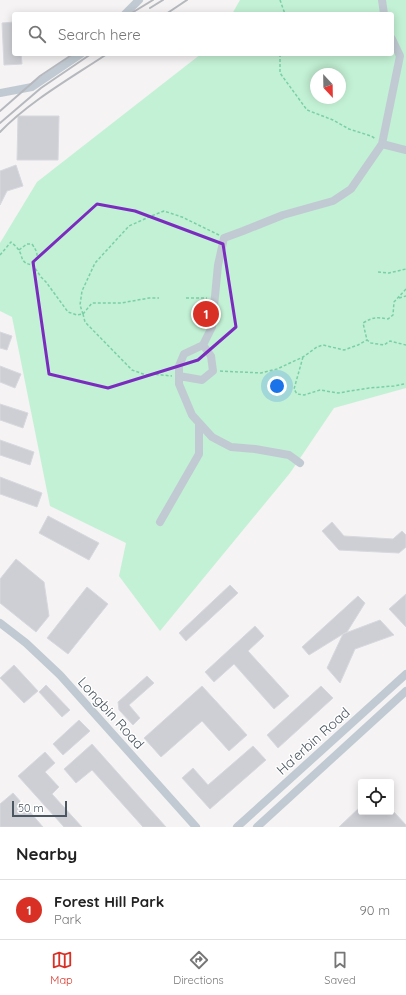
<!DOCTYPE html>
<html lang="en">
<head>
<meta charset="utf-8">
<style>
	body { margin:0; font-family:Quicksand,sans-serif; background:#f6f6f6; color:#222 }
	.controls { position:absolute; right:12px; bottom:12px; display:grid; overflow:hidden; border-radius:4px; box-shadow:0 2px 10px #0003 }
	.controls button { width:36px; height:36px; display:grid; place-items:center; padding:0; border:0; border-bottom:1px solid #e0e0e0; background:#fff; color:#222; font:20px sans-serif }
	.compass { position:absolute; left:310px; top:68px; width:36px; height:36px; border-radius:50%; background:#fff; box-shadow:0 2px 10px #0003; rotate:158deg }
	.scale { position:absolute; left:12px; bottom:10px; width:55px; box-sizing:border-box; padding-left:4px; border:2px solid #4a5661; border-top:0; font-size:11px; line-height:14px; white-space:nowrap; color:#4a5661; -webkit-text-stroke:3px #fff; paint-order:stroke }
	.you { position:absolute; left:277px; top:386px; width:14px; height:14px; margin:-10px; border:3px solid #fff; border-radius:50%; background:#1a73e8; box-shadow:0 0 0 6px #1a73e833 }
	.badge { display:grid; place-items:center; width:26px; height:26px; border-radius:50%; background:#d93025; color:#fff; font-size:13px; font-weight:700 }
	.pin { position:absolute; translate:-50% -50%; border:2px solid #fff; box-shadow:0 1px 4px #0006 }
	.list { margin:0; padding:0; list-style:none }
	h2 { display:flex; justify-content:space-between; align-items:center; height:52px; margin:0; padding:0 16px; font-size:17px }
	h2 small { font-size:13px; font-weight:400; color:#767676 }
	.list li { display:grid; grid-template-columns:26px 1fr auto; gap:12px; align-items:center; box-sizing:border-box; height:60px; padding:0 16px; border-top:1px solid #e0e0e0 }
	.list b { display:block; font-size:15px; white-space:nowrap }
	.list p { margin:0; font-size:13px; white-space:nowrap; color:#767676 }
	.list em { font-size:13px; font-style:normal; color:#767676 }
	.icon { flex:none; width:22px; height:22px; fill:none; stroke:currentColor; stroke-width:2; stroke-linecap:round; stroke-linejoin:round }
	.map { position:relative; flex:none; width:406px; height:827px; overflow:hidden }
	.search { position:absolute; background:#fff; box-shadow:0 2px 10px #0003; left:12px; right:12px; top:12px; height:44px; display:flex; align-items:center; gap:10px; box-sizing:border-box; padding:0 14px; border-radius:4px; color:#767676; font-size:15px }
	.sheet { height:112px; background:#fff }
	nav { display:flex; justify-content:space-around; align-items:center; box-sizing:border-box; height:56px; border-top:1px solid #e0e0e0; background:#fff; font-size:11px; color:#767676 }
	nav a { display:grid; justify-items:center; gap:2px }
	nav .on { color:#d93025 }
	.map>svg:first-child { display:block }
	.green { fill:#c3f1d5; fill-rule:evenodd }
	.building { fill:#cdcfd5; stroke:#d7d9de }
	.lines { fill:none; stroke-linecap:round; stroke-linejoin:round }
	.path { stroke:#7ad0a6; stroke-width:1.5; stroke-dasharray:3 2; stroke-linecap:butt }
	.minor { stroke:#c1cad2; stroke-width:8 }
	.rail { stroke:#b5b8bd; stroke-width:2 }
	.marked { fill:none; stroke:#7b2cbf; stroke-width:3; stroke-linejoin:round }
	.labels { text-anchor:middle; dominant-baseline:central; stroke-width:3; stroke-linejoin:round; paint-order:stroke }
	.street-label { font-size:14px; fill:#4a5661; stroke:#fff }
</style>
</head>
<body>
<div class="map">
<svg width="406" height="827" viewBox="0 0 406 827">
	<rect width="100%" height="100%" fill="#f5f3f3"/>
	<path class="green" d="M240 0H406V388L334 408 290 473 160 631 119 576 126 543 50 506 12 317 0 311V243L37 182 201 54H392V14H232ZM316 74H340V98H316Z"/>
	<path class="building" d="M14 22V54H21L22 64 4 65 2 23Z
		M18 116H59L58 160H17Z
		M16 165 23 186 7 191 0 205V171Z
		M0 332 12 336 7 350 0 348Z
		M0 366 21 374 15 388 0 382Z
		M0 404 28 413 23 428 0 420Z
		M0 440 34 452 30 465 0 455Z
		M0 477 42 493 37 507 0 494Z
		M48 516 99 543 89 560 39 533Z
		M332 522 344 536 393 539 402 531 406 535V547L399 553 339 550 322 531Z
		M16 559 44 582 49 616 36 632 0 603V579Z
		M230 585 238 593 186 641 179 633Z
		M87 587 108 604 68 654 47 638Z
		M406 594V627L389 609Z
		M358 596 365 603 347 632 343 634 380 620 394 635 355 649 340 683 327 668 343 634 309 655 302 647Z
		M255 626 264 636 248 651 289 696 274 709 234 664 214 682 205 672Z
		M14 665 38 691 24 703 0 678Z
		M147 676 154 683 129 705 140 718 133 725 119 710 118 702Z
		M46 685 70 710 62 717 39 692Z
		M202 686 247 735 229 751 202 721 161 757 144 738Z
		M321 686 333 698 278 748 267 735Z
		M79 720 90 731 63 755 53 744Z
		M92 744 166 827H143L92 770 76 783 64 769Z
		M253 746 266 760 210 809 182 778 193 768 208 785Z
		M45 752 55 763 45 772 59 787 52 794 82 827H64L18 776Z
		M13 793 30 812 43 827H0V804Z
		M361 806V812H394L406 825V827H339Z"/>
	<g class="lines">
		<path class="path" d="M280 0 285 14
			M280 54V73L307 110 333 120 349 129 371 136 376 139
			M19 250 27 244H32C38 253 39 256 33 265
			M0 255 11 242C13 244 16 246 18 249 24 257 19 263 33 265L41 277 46 282 68 312 77 315 83 314 85 322 132 370 146 375 152 374 172 376
			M378 272 389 273 406 269
			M406 289 394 302 393 315 388 319C377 317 373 317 363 323L367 340 371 343 384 345 390 341 406 345
			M186 298H207
			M399 298 406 296
			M83 314 80 305 82 291 95 263 129 226 149 217 164 211 182 217 219 235
			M83 314 92 303H121L149 298H159
			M303 357 294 389 297 394 304 395 320 390 338 393 369 388 394 386 404 384
			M220 371 261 373 277 369 303 357 317 347 323 345 344 350 358 345 367 340"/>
		<path class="minor" d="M382 0 384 14
			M125 14 139 0
			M0 93 32 87 81 54
			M382 144 400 56 392 39
			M179 376 202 380 213 371 211 356 203 345
			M300 463 289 455 255 449 231 447 212 437 192 415 179 384V366L184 354 203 345 212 327 218 265 224 238 243 231 283 215 333 201 351 189 382 144 406 150
			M160 522 199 454V423
			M0 623 26 643 60 675 196 827
			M237 827 406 674
			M257 827 406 691"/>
		<path class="rail" d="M150 8 163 0
			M130 14 153 0
			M166 14 187 0
			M0 111 40 76 73 54
			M0 123 41 88 91 54
			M0 132C30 101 71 78 107 54"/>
	</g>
	<path class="marked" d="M97 204 135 211 223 244 236 327 198 360 108 388 49 374 33 262Z"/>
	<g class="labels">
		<g class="street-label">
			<text transform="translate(111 713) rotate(48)">Longbin Road</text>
			<text transform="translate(313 741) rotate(-42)">Ha'erbin Road</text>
		</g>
	</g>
</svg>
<div class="controls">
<button><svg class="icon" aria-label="locate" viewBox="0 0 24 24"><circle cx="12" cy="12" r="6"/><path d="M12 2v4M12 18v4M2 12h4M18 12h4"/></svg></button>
</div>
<svg class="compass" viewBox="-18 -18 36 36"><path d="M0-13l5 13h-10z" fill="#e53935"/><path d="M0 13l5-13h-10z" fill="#767676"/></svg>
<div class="scale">50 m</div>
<div class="you"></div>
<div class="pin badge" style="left:206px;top:314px">1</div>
<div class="search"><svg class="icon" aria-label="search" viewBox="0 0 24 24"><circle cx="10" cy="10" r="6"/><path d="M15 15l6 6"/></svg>Search here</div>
</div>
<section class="sheet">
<h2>Nearby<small></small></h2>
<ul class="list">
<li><span class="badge">1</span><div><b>Forest Hill Park</b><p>Park</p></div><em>90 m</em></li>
</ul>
</section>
<nav>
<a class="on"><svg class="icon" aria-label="map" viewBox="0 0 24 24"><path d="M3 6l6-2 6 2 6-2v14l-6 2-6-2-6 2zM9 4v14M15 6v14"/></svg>Map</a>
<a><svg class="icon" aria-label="directions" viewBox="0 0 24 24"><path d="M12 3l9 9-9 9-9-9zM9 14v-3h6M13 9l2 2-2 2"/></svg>Directions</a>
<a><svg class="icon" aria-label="saved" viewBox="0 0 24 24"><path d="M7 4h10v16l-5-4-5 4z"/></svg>Saved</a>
</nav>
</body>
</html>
